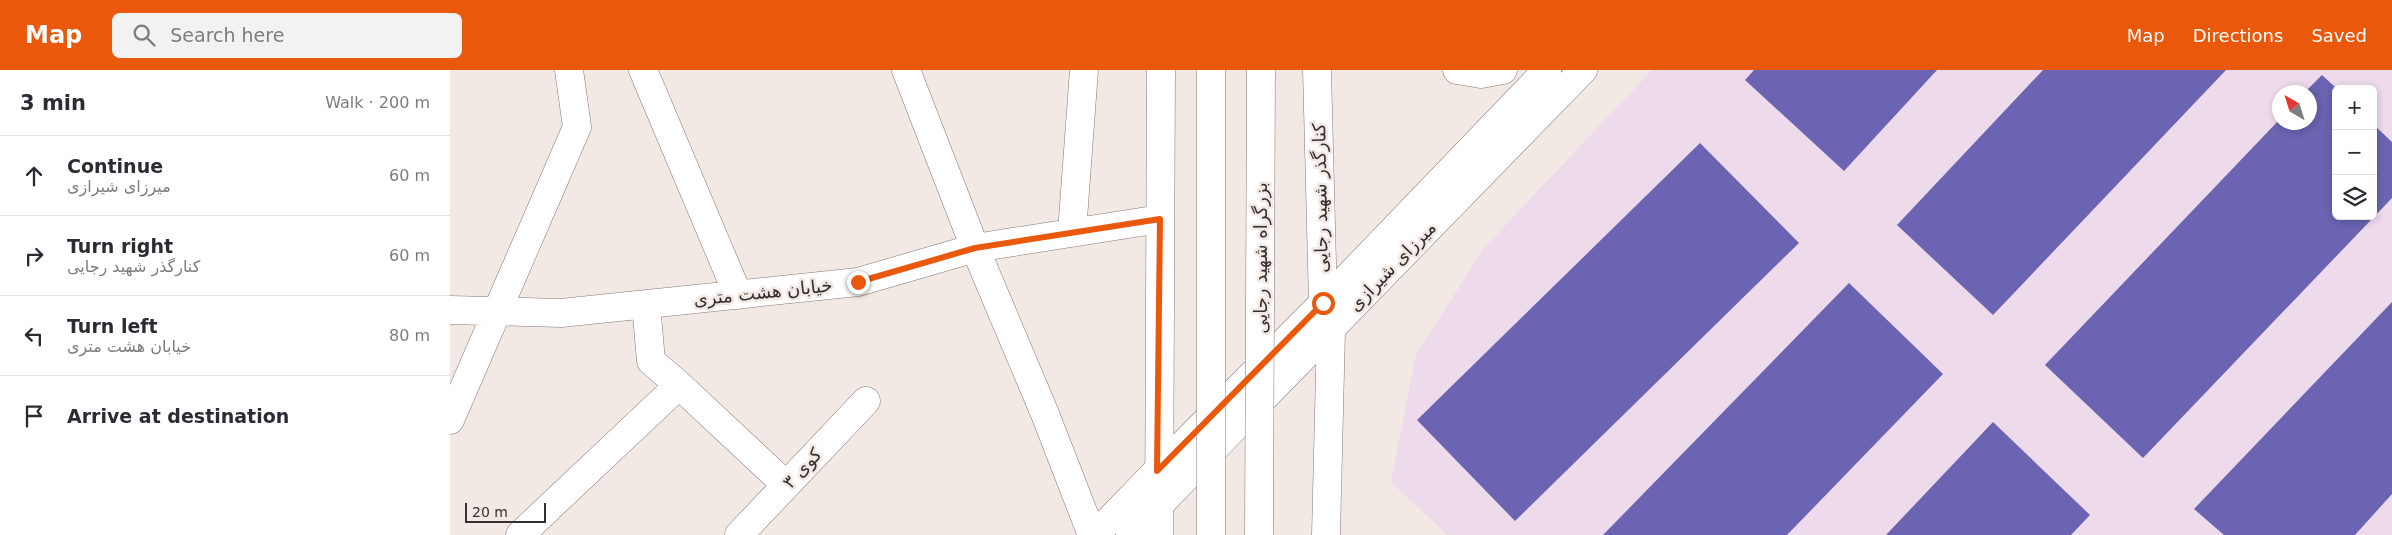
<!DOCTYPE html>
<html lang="en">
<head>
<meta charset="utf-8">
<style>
	body { margin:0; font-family:"DejaVu Sans","Noto Sans Arabic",sans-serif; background:#f2f2f3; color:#2b2b33 }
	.controls { position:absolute; right:15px; top:15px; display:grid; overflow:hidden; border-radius:8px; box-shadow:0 2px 8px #0003 }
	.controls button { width:45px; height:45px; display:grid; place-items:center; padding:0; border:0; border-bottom:1px solid #e1e1e2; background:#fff; color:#2b2b33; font:25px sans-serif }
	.compass { position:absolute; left:1822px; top:15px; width:45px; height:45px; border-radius:50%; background:#fff; box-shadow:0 2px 8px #0003; rotate:321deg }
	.scale { position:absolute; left:15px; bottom:12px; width:81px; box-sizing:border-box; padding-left:5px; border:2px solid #34302f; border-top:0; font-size:14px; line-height:18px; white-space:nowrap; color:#34302f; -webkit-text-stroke:4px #f2e8e4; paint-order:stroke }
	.stop { position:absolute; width:15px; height:15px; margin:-11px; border:4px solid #ea580c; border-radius:50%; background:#fff }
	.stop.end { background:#ea580c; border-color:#fff; box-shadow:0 1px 5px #0008 }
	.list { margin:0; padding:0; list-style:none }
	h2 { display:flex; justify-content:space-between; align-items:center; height:65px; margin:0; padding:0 20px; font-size:21px }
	h2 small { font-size:16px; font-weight:400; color:#7c7c81 }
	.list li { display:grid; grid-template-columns:32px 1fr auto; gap:15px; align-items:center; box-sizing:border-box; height:80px; padding:0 20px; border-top:1px solid #e1e1e2 }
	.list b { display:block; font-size:19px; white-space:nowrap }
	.list p { margin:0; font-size:16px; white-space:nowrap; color:#7c7c81 }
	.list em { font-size:16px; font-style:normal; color:#7c7c81 }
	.icon { flex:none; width:28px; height:28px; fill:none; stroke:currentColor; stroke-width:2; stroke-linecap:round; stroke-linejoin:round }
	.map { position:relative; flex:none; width:1942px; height:465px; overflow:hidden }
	header { display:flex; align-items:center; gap:30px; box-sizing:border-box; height:70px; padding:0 25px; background:#ea580c; color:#fff }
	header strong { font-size:24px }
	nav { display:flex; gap:28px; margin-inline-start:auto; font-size:18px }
	.search { width:350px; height:45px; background:#f2f2f3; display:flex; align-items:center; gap:12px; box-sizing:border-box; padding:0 18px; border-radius:8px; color:#7c7c81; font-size:19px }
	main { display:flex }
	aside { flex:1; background:#fff }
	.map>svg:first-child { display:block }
	.industrial { fill:#eddaea; fill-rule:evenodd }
	.building { fill:#6a64b2 }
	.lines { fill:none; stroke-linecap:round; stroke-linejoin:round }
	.minor-casing { stroke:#817875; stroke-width:29 }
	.major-casing { stroke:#817875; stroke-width:29 }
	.minor { stroke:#fff; stroke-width:28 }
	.major { stroke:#fff; stroke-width:28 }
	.highway-bridge-casing { stroke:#817875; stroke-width:29; stroke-linecap:butt }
	.highway-bridge { stroke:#fff; stroke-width:28 }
	.route { stroke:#ea580c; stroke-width:6 }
	.labels { text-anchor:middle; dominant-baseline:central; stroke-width:5; stroke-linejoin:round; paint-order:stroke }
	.street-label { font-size:18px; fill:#34302f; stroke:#f2e8e4 }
</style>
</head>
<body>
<header>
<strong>Map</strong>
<div class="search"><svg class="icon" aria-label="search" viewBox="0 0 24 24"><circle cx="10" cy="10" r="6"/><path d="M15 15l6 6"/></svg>Search here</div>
<nav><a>Map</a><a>Directions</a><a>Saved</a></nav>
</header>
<main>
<aside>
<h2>3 min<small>Walk · 200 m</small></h2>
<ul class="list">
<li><svg class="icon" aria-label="ahead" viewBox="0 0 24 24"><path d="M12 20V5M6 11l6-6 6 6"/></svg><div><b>Continue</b><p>میرزای شیرازی</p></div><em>60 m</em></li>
<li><svg class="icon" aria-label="right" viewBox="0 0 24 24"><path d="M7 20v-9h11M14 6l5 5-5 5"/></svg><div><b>Turn right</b><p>کنارگذر شهید رجایی</p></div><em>60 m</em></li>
<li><svg class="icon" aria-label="left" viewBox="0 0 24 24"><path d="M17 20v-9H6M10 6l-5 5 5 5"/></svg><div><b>Turn left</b><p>خیابان هشت متری</p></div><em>80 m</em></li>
<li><svg class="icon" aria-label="arrive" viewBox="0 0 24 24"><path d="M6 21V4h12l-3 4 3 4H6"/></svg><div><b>Arrive at destination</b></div></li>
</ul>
</aside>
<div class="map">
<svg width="1942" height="465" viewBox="0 0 1942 465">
	<rect width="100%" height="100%" fill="#f2e8e4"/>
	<path class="industrial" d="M1202 0H1942V465H997L941 412 966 285 1034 178ZM1886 19H1923V146H1886ZM1830 22H1860V52H1830Z"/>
	<path class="building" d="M1304 0H1487L1394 101 1295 10Z
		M1593 0H1776L1543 245 1447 155Z
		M1872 5 1886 18V146H1923V54L1942 72V128L1693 388 1595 295 1830 49V52H1860V22H1855Z
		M1250 73 1349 173 1065 451 967 350Z
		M1399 213 1493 304 1337 465H1153Z
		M1942 232V424L1905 465H1774L1744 439Z
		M1543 352 1640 445 1621 465H1436Z"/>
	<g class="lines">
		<g class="minor-casing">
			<path id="minor" d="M193 0 288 225
				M456 0 525 178 595 344 642 465
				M622 162 634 0
				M0 240 111 243 408 212 525 178 710 149
				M229 315 336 415
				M0 350 127 57 119 0
				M70 465 229 315 201 291 196 234
				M289 465 416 331
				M645 465 707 401
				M680 465 709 435"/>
		</g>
		<g class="major-casing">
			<path id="major" d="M867 0 873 233 881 260 876 465
				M1007 0 1031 4 1053 0
				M707 401 873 233 1097 0
				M709 435 1133 0
				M709 465 711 0"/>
		</g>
		<use href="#minor" class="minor"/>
		<use href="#major" class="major"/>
		<g class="highway-bridge-casing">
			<path id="highway-bridge" d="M761 465V0
				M809 465 811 0"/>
		</g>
		<use href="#highway-bridge" class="highway-bridge"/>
	</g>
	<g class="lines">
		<path class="route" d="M408 212 525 178 710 149 707 401 873 233"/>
	</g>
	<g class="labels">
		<g class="street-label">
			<text transform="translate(870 128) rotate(-91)">کنارگذر شهید رجایی</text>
			<text transform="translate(810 188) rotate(-90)">بزرگراه شهید رجایی</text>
			<text transform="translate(942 196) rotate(-46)">میرزای شیرازی</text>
			<text transform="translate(313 222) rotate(-6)">خیابان هشت متری</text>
			<text transform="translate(352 398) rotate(-47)">کوی ۳</text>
		</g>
	</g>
</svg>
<div class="controls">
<button>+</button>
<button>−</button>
<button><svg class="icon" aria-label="layers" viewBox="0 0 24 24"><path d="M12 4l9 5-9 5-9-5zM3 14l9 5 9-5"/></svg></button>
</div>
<svg class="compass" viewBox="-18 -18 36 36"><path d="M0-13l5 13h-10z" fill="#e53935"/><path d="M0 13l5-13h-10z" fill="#7c7c81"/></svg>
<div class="scale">20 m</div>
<div class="stop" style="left:873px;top:233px"></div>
<div class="stop end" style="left:408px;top:212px"></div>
</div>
</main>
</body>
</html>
